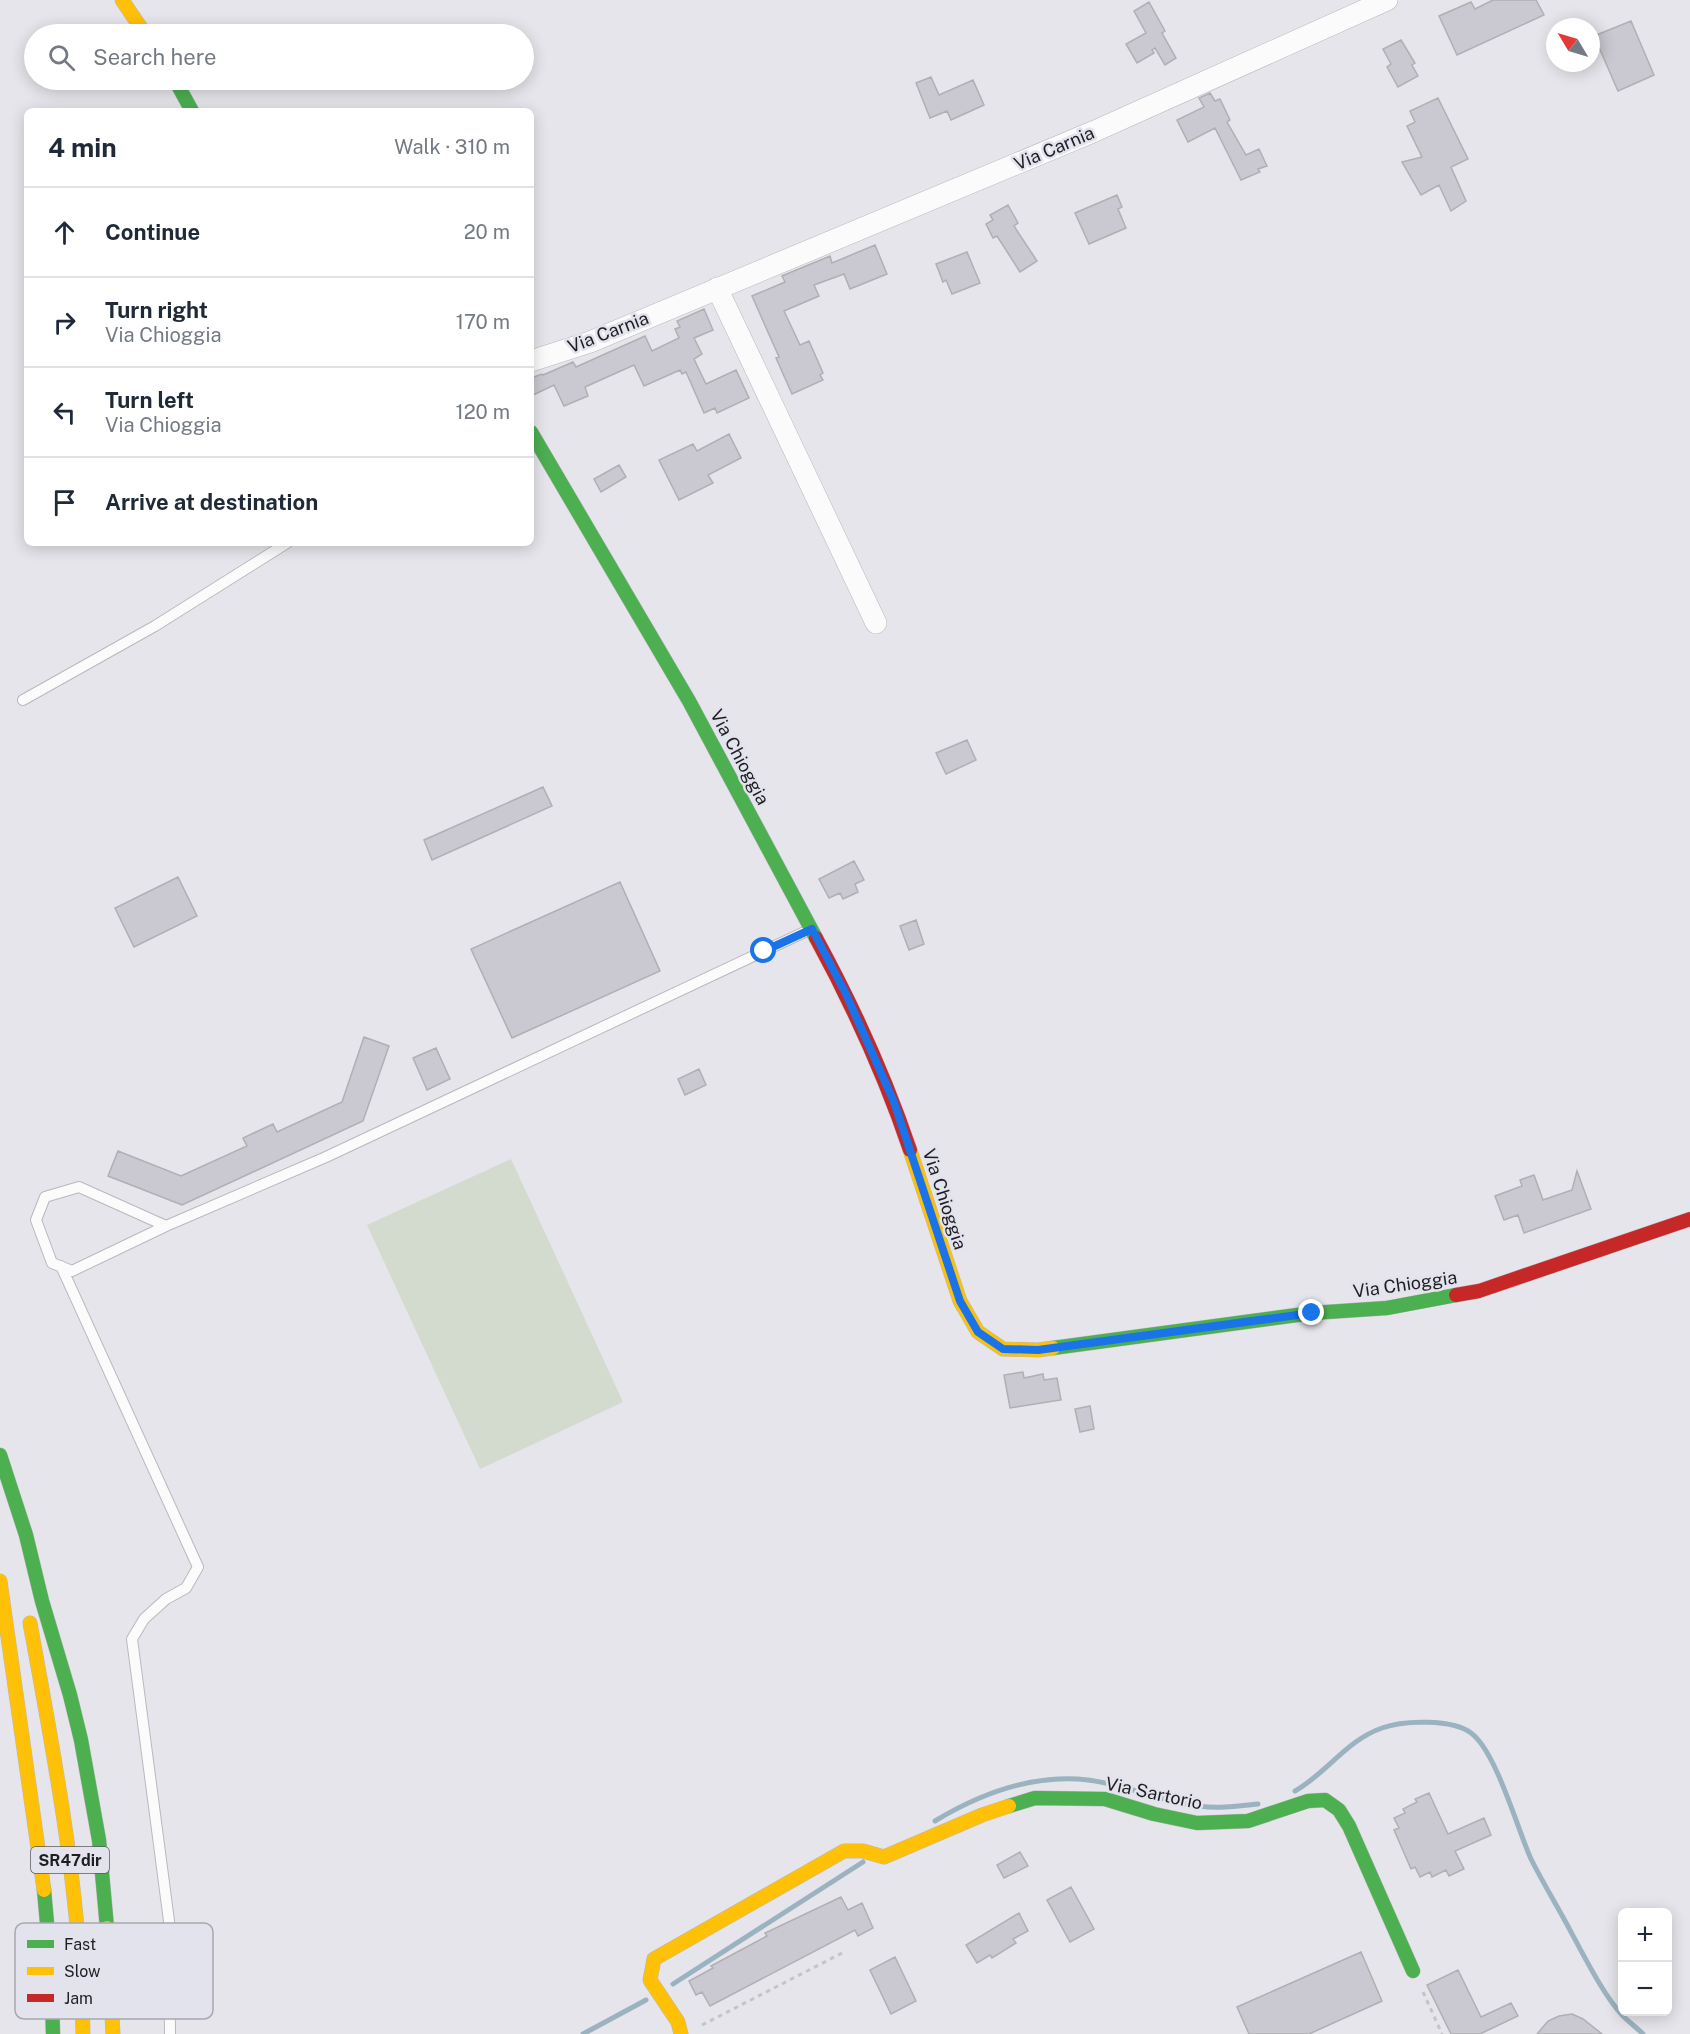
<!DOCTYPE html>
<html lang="en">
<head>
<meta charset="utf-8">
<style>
	body { margin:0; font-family:"Public Sans",sans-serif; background:#f2f2f3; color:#1f2937 }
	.controls { position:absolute; right:18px; bottom:18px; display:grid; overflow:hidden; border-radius:9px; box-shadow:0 3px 15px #0003 }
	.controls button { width:54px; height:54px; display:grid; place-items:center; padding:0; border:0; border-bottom:2px solid #e0e1e3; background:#fff; color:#1f2937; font:30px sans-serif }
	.compass { position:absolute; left:1546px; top:18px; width:54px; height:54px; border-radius:50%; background:#fff; box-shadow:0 3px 15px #0003; rotate:308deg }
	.stop { position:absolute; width:18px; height:18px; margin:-14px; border:4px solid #1a73e8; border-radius:50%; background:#fff }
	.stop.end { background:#1a73e8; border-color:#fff; box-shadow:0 2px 6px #0008 }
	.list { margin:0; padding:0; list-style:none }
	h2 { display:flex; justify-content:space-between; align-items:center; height:78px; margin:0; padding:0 24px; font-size:26px }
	h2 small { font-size:20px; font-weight:400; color:#747a83 }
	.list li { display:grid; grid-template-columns:39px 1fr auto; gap:18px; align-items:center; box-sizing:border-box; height:90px; padding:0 24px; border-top:2px solid #e0e1e3 }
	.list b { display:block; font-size:22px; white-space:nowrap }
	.list p { margin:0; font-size:20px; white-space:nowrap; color:#747a83 }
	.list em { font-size:20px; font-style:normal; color:#747a83 }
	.icon { flex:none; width:33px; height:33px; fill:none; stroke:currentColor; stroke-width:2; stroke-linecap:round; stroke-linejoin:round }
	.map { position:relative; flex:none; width:1690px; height:2034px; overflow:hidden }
	.search { position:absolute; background:#fff; box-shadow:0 3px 15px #0003; left:24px; top:24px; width:510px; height:66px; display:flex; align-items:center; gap:15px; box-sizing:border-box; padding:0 21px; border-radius:33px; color:#747a83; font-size:22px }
	.panel { position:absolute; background:#fff; box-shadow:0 3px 15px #0003; left:24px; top:108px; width:510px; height:438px; border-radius:9px }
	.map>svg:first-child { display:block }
	.green { fill:#d2dbce }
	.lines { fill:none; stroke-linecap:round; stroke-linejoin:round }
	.stream { stroke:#9bb3c0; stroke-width:5 }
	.building { fill:#cac8d0; stroke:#b0afb3; stroke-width:1.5 }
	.lane-casing { stroke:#b8b8bd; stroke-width:12 }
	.street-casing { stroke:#b8b8bd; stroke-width:22 }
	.fast-casing { stroke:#b8b8bd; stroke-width:15 }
	.slow-casing { stroke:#b8b8bd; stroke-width:15 }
	.jam-casing { stroke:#b8b8bd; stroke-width:15 }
	.path { stroke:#c5c5c7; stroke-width:3; stroke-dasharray:4.5 4.5; stroke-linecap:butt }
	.lane { stroke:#fbfbfc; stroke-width:10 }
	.street { stroke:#fbfbfc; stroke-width:21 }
	.fast { stroke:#4caf50; stroke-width:14 }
	.slow { stroke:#ffc107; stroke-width:14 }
	.jam { stroke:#c62828; stroke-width:14 }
	.route { stroke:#1a73e8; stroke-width:8 }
	.labels { text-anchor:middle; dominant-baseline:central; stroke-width:5; stroke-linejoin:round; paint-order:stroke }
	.shield { fill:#e3e3ed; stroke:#59595f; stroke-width:1.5 }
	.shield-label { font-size:16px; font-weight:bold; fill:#1e1e22 }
	.street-label { font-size:18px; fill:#1e1e22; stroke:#e3e3ed }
	.key { fill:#e3e3ed; stroke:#a8a8b0; stroke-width:1.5 }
	.key-label { font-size:16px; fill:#1e1e22 }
</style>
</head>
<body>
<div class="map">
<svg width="1690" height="2034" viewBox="0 0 1690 2034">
	<rect width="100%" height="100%" fill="#e5e5eb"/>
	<path class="green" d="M511 1159 623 1402 480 1469 367 1225Z"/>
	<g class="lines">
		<path class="stream" d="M1295 1791C1327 1773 1347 1740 1382 1728 1403 1720 1453 1719 1471 1733 1496 1751 1517 1828 1531 1859 1541 1879 1553 1899 1564 1919 1579 1946 1602 1994 1623 2016 1629 2022 1637 2028 1643 2034
			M935 1821C978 1795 1026 1776 1078 1779 1120 1782 1158 1801 1199 1806 1218 1809 1239 1806 1258 1804
			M673 1984 863 1862
			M583 2034 646 2000"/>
	</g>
	<path class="building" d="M1493 0H1536L1544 15 1457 55 1439 16 1471 2 1475 9Z
		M1149 2 1165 31 1162 33 1176 58 1165 65 1155 48 1152 50 1154 53 1137 63 1126 44 1146 33 1134 11Z
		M1631 21 1654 75 1618 91 1594 36Z
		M1401 40 1415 63 1412 65 1418 76 1398 87 1387 67 1391 64 1383 49Z
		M931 77 939 95 973 80 984 105 951 120 947 111 930 118 916 83Z
		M1210 93 1215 101 1220 99 1230 120 1227 122 1246 155 1259 149 1267 166 1258 169 1260 172 1241 180 1215 128 1188 142 1177 120 1204 107 1199 98Z
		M1438 98 1468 159 1451 167 1466 201 1451 211 1439 185 1421 195 1402 162 1422 157 1407 126 1415 122 1410 111Z
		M1117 195 1122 207 1118 209 1126 228 1089 244 1075 213Z
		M1008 205 1018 223 1014 226 1037 261 1020 272 997 236 993 238 986 224 993 220 990 215Z
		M875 245 887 274 850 289 844 274 814 285 819 296 784 311 800 345 809 341 823 373 820 375 823 380 792 394 776 358 779 357 752 296 785 282 782 276 830 256 832 263Z
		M967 252 980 283 952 294 946 280 943 282 936 264Z
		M704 309 713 330 694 338 702 354 694 359 706 384 736 370 749 398 717 413 715 408 704 413 686 372 682 374 680 370 644 386 634 365 585 387 588 396 564 406 554 385 531 396V378L542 374 543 375 573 362 576 367 645 336 652 351 679 338 675 329 680 327 677 321Z
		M729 434 741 458 708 475 713 483 679 500 659 460 693 444 697 451Z
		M619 465 626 477 601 492 594 479Z
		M967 740 976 760 946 774 936 753Z
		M543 787 552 806 432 860 424 840Z
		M854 861 864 880 855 884 858 892 843 899 840 893 829 898 819 879Z
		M178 877 197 916 134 947 115 908Z
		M620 882 660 971 512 1038 471 949Z
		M916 920 924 944 909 950 900 926Z
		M364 1037 389 1046 363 1121 182 1205 108 1176 118 1151 181 1176 247 1146 243 1138 273 1124 277 1132 342 1102Z
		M436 1048 450 1079 427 1090 413 1058Z
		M699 1069 706 1085 685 1095 678 1079Z
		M1577 1171 1591 1209 1524 1233 1518 1215 1504 1220 1495 1196 1522 1186 1520 1180 1534 1175 1543 1200 1572 1190Z
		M1023 1372 1024 1378 1043 1374 1044 1380 1057 1378 1061 1400 1010 1408 1004 1375Z
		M1090 1406 1094 1429 1080 1432 1075 1409Z
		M1429 1793 1448 1834 1484 1818 1491 1835 1455 1851 1464 1869 1449 1876 1446 1870 1432 1877 1430 1872 1420 1877 1415 1867 1411 1869 1394 1830 1399 1828 1394 1818 1405 1813 1403 1809 1417 1802 1415 1799Z
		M1020 1852 1028 1866 1004 1878 997 1865Z
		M1071 1887 1094 1929 1070 1942 1047 1900Z
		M841 1897 848 1910 862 1903 873 1928 858 1936 855 1930 710 2006 702 1992 696 1995 689 1981 713 1968 711 1966 767 1936 765 1933Z
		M1019 1913 1028 1931 1013 1939 1016 1943 992 1958 990 1955 977 1963 966 1945Z
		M1361 1952 1382 2001 1309 2034H1249L1237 2007Z
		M895 1957 916 2001 891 2014 870 1970Z
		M1458 1970 1481 2017 1511 2003 1518 2016 1480 2034H1451L1427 1985Z
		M1572 2014 1583 2019 1602 2034H1537L1548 2021 1559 2016Z"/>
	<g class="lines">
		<g class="lane-casing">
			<path id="lane" d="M23 700 155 626 287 543
				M166 1226 72 1271 52 1263 36 1220 45 1197 79 1187 166 1226 326 1157 811 929
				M61 1266 198 1567 186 1588 166 1599 144 1619 132 1639 169 1921 170 2034"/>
		</g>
		<g class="street-casing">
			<path id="street" d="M717 288 876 623
				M531 361 590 342 1095 131 1387 0"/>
		</g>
		<g class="fast-casing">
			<path id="fast" d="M175 80 192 111
				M531 432 689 701 816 938
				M1053 1348 1312 1313 1387 1308 1456 1295
				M0 1455 26 1535 42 1601 70 1695 81 1740 99 1840 107 1928
				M1009 1806 1035 1798 1105 1799 1154 1814 1197 1823 1248 1821 1308 1801 1325 1800 1339 1810 1349 1826 1413 1971
				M44 1890 51 1967 53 2034"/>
		</g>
		<g class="slow-casing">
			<path id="slow" d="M122 0 145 34
				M910 1150 960 1301 978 1332 1003 1349 1038 1350 1053 1348
				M0 1581 44 1890
				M30 1623C55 1760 81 1895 83 2034
				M107 1928 113 2034
				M681 2034 678 2022 650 1980 654 1959 844 1851H863L884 1857 982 1815 1009 1806"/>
		</g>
		<g class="jam-casing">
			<path id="jam" d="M816 938C853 1006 885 1076 910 1150
				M1456 1295 1479 1291 1690 1219"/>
		</g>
		<path class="path" d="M1423 1992 1442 2034
			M702 2025 846 1951"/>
		<use href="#lane" class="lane"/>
		<use href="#street" class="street"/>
		<use href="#fast" class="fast"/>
		<use href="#slow" class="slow"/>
		<use href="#jam" class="jam"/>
	</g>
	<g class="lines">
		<path class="route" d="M764 951 812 929 846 994 894 1102 960 1301 978 1332 1003 1349 1038 1350 1312 1313"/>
	</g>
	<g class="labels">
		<rect class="shield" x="31" y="1847" width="78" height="26" rx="4.5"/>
		<g class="shield-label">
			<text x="70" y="1860">SR47dir</text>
		</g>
		<g class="street-label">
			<text transform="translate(1054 148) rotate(-23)">Via Carnia</text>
			<text transform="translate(608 332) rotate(-21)">Via Carnia</text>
			<text transform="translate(740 757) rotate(62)">Via Chioggia</text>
			<text transform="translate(945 1199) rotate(72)">Via Chioggia</text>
			<text transform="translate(1405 1284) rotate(-8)">Via Chioggia</text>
			<text transform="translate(1154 1793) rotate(12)">Via Sartorio</text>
		</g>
	</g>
	<rect x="15" y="1923" width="198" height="96" rx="9" class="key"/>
	<rect x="27" y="1940" width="27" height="8" fill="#4caf50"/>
	<rect x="27" y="1967" width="27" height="8" fill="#ffc107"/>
	<rect x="27" y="1994" width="27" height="8" fill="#c62828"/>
	<g class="key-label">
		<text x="64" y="1950">Fast</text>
		<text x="64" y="1977">Slow</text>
		<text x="64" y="2004">Jam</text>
	</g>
</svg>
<div class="controls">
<button>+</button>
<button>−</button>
</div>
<svg class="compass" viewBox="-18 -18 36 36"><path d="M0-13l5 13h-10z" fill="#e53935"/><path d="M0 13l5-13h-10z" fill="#747a83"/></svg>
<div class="stop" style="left:764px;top:951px"></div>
<div class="stop end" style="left:1312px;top:1313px"></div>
<div class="search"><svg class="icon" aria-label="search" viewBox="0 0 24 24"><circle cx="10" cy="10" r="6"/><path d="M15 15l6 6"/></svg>Search here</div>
<section class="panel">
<h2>4 min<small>Walk · 310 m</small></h2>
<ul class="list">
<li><svg class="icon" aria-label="ahead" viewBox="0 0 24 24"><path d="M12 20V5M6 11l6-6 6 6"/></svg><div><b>Continue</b></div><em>20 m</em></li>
<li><svg class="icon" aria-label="right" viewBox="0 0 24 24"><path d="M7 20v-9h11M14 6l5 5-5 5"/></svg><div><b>Turn right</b><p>Via Chioggia</p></div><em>170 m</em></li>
<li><svg class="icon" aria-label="left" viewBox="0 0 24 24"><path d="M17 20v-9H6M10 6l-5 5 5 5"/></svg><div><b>Turn left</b><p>Via Chioggia</p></div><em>120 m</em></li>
<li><svg class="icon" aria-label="arrive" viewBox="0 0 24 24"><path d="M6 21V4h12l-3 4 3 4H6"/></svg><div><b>Arrive at destination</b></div></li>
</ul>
</section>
</div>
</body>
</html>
